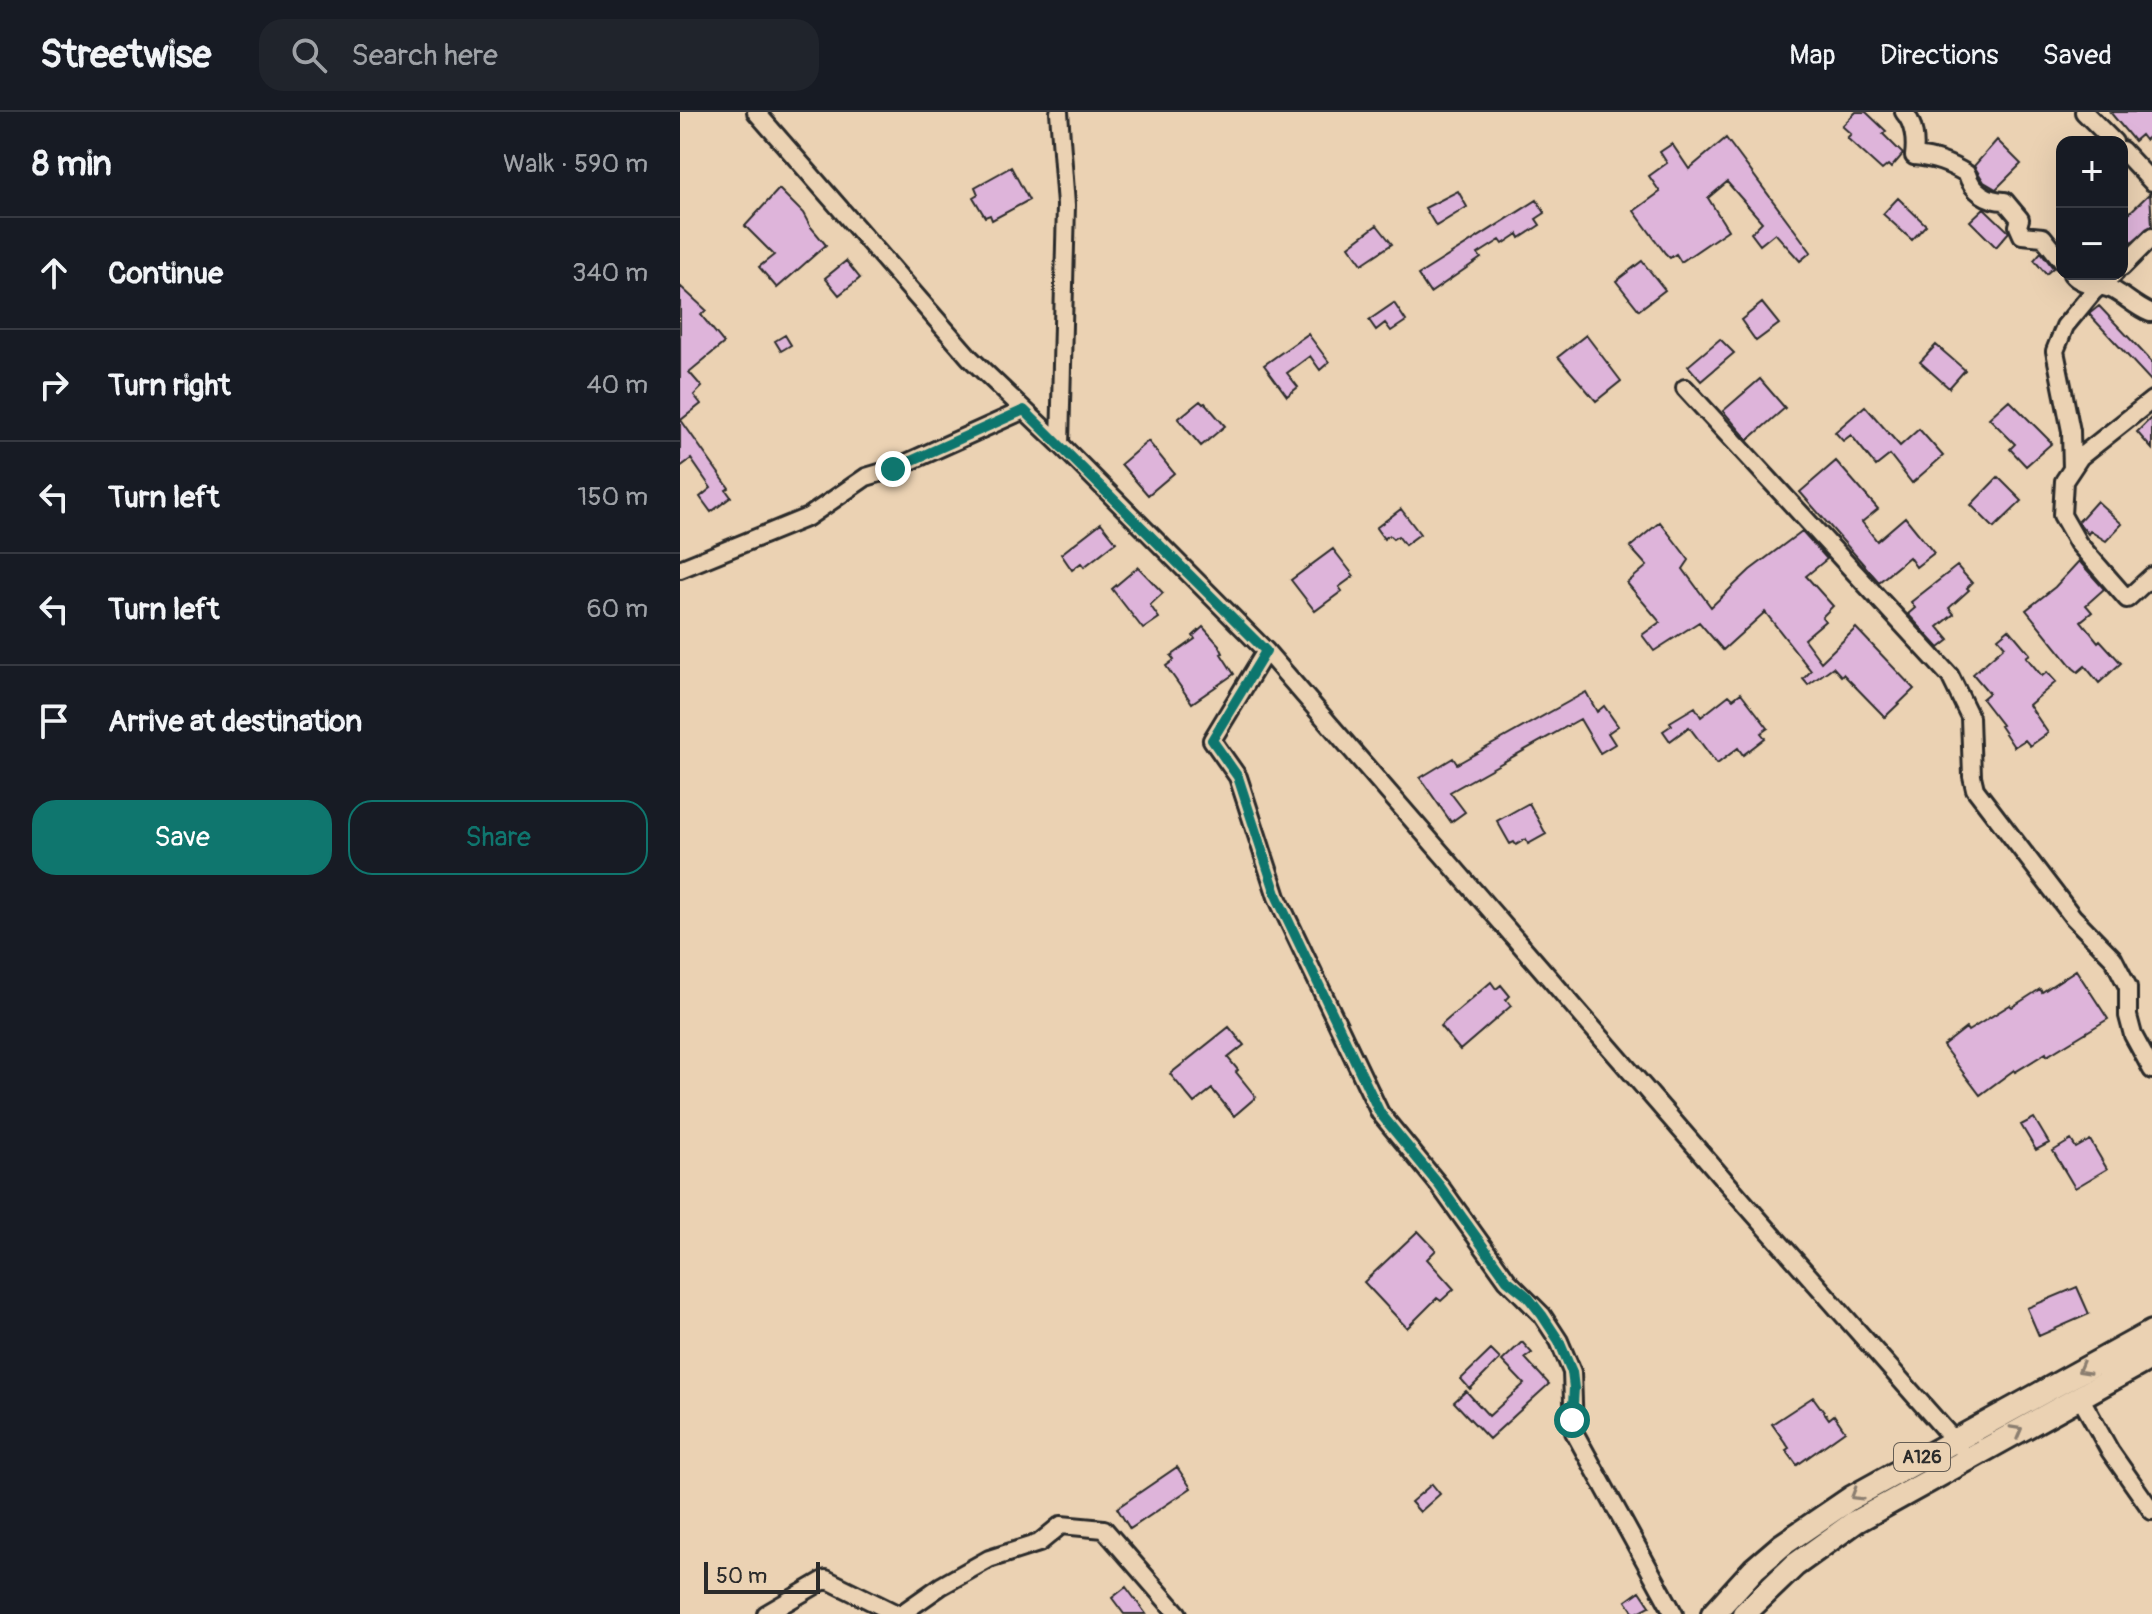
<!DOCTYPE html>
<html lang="en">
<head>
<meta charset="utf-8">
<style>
	body { margin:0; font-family:Pangolin,sans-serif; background:#20242c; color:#f1f3f6 }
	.controls { position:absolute; right:24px; top:24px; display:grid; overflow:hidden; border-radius:16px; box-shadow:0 8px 32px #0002 }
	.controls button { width:72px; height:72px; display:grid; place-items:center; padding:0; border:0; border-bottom:2px solid #363941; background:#171b24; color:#f1f3f6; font:40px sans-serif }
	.scale { position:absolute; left:24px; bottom:20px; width:116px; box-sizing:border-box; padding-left:8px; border:4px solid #2b2b2b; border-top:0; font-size:22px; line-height:28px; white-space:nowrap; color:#2b2b2b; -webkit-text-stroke:6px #ebd2b3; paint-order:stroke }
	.stop { position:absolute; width:24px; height:24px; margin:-18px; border:6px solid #0f766e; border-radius:50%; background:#fff }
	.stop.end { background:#0f766e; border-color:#fff; box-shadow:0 2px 8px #0008 }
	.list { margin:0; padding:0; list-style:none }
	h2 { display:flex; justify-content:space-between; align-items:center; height:104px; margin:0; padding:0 32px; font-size:34px }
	h2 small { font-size:26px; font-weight:400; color:#9ea1a6 }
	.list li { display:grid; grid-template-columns:52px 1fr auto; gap:24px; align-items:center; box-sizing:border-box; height:112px; padding:0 32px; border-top:2px solid #363941 }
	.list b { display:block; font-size:30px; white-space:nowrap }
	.list em { font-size:26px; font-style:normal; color:#9ea1a6 }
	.actions { display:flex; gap:16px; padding:24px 32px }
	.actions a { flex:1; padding:18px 0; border:2px solid #0f766e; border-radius:24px; text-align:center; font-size:28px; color:#0f766e }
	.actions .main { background:#0f766e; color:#fff }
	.icon { flex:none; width:44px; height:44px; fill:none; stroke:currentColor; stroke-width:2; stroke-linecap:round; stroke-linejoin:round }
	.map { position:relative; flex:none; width:1472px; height:1502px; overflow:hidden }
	header { display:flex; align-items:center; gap:48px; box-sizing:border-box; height:112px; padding:0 40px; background:#171b24; border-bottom:2px solid #363941 }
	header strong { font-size:38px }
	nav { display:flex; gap:44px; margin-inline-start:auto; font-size:28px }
	.search { width:560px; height:72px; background:#20242c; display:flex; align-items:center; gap:20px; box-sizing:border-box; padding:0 28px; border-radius:24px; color:#9ea1a6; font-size:30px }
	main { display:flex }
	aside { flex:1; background:#171b24 }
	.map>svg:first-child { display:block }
	.building { fill:#deb4da; stroke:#2b2b2b; stroke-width:2 }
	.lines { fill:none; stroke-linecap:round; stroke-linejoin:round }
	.minor-casing { stroke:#2b2b2b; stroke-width:22 }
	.highway-casing { stroke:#2b2b2b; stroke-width:28 }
	.minor { stroke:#ebd2b3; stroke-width:16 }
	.highway { stroke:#ebd2b3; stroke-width:22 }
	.oneway { stroke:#8b7e6f }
	.route { stroke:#0f766e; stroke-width:10 }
	.labels { text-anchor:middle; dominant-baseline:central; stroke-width:7; stroke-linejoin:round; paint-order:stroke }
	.shield { fill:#ebd2b3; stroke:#655d54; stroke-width:2 }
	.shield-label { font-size:18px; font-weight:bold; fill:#2b2b2b }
</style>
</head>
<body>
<header>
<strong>Streetwise</strong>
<div class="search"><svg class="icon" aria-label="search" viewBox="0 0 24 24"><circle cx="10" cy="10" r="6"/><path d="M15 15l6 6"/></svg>Search here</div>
<nav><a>Map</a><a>Directions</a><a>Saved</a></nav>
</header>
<main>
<aside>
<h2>8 min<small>Walk · 590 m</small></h2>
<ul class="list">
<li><svg class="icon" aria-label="ahead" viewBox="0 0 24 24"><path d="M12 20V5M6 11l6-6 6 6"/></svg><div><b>Continue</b></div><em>340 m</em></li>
<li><svg class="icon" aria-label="right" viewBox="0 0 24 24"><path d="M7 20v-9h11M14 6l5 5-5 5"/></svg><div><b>Turn right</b></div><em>40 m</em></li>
<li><svg class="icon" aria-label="left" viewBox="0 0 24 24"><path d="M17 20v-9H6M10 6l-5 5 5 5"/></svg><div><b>Turn left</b></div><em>150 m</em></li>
<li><svg class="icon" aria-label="left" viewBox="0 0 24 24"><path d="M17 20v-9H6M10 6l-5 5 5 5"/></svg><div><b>Turn left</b></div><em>60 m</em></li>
<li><svg class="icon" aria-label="arrive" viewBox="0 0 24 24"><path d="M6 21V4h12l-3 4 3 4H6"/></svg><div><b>Arrive at destination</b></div></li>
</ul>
<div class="actions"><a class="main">Save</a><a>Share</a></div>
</aside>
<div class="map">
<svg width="1472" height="1502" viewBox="0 0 1472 1502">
	<rect width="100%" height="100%" fill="#ebd2b3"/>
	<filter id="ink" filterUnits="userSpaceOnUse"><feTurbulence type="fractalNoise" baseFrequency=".0125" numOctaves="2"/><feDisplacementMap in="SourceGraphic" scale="16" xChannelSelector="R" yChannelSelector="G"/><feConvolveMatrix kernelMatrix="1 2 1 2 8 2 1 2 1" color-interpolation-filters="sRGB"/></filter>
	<g filter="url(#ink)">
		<path class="building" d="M1176 0H1186L1206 19 1203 22 1223 42 1211 56 1208 53 1202 58 1167 26 1171 22 1162 14Z
			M1430 0H1472V22L1465 28 1461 23 1454 29Z
			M1046 26 1131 140 1120 149 1095 121 1080 133 1071 121 1082 110 1047 70 1028 86 1048 118 1001 150 996 142 990 146 985 141 954 99 980 80 969 64 987 51 980 40 992 32 1009 57Z
			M1317 28 1341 52 1316 77 1304 70 1294 54Z
			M331 55 349 88 312 108 310 103 305 105 293 85 298 82 295 75Z
			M99 77 123 101 130 114 146 133 97 176 79 155 94 143 65 114Z
			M778 79 787 95 756 114 745 96Z
			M1470 81 1472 113 1448 133 1442 127V108Z
			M1218 86 1246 113 1232 128 1203 102Z
			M857 88 865 101 856 107 860 113 840 126 838 122 823 132 820 128 798 142 801 146 750 181 738 163Z
			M1304 96 1329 120 1316 135 1290 109Z
			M697 113 712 132 682 152 669 134Z
			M1361 140 1373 156 1366 162 1354 148Z
			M166 149 180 166 159 183 145 166Z
			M962 149 985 178 959 198 936 169Z
			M0 174 26 198 21 203 44 231 9 260 22 275 14 283 21 292 1 308 49 376 46 378 51 385 31 400 20 385 31 376 11 347 0 355Z
			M714 191 726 209 711 219 705 211 696 218 689 208Z
			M1082 191 1099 212 1076 229 1061 208Z
			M1419 194 1472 250V270L1409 202Z
			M628 222 649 250 640 258 630 244 607 261 618 275 607 284 584 253Z
			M105 223 111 233 101 239 95 229Z
			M906 223 941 269 916 289 878 245Z
			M1040 227 1054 241 1021 269 1008 254Z
			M1256 233 1285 258 1269 276 1240 250Z
			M1080 267 1105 296 1068 328 1043 299Z
			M1329 288 1372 331 1346 354 1330 337 1335 332 1309 306Z
			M520 289 523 292 525 291 545 314 521 334 498 307Z
			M1185 294 1220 334 1239 317 1263 344 1232 371 1210 343 1196 354 1171 323 1163 329 1155 320Z
			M1472 305V337L1457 320Z
			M468 329 494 361 468 383 441 352Z
			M1156 349 1198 397 1182 410 1197 429 1225 405 1254 441 1236 455 1229 445 1199 470 1120 380Z
			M1318 365 1342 389 1314 416 1291 393Z
			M1417 389 1442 412 1426 429 1410 419 1408 422 1398 410Z
			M721 397 740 422 725 433 718 424 713 427 709 423 704 427 696 416Z
			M980 410 1009 448 1003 457 1031 495 1070 458 1122 419 1147 447 1126 464 1153 494 1142 505 1145 509 1124 527 1141 550 1176 516 1234 577 1205 605 1163 562 1161 564 1153 555 1128 573 1123 567 1131 559 1085 500 1043 538 1019 510 974 539 962 523 980 510 947 471 967 454 950 435Z
			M421 411 436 430 404 455 401 451 392 458 381 442Z
			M653 437 674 464 659 475 662 479 635 499 611 468Z
			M1399 449 1424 477 1406 493 1412 500 1401 509 1418 530 1420 528 1441 551 1419 571 1405 554 1398 560 1393 556 1346 498 1375 475Z
			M1277 454 1292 471 1287 476 1289 478 1269 496 1274 502 1258 515 1269 528 1259 536 1228 502 1235 496 1231 490Z
			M458 455 483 481 470 493 479 506 463 517 432 477Z
			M523 515 539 533 543 541 541 542 554 562 512 591 486 554 494 548 491 544 515 527 513 524Z
			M1329 517 1350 542 1346 545 1362 564 1367 560 1376 570 1349 593 1368 621 1350 634 1345 628 1334 635 1320 614 1322 613 1302 587 1309 581 1293 562 1325 534 1318 526Z
			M906 580 917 600 924 594 938 614 928 621 935 632 920 641 900 607 770 680 785 700 771 710 740 666 773 646 777 652Z
			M1061 581 1088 616 1081 621 1085 626 1063 643 1058 636 1037 652 1009 615 990 629 983 619 992 613 990 610 1015 595 1021 605 1049 583 1053 587Z
			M849 691 866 722 848 732 846 727 836 733 834 730 830 732 817 709Z
			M1396 858 1428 907 1367 944 1366 941 1335 960 1334 958 1300 983 1263 934 1286 916 1288 919 1330 893 1332 895 1360 877 1362 880Z
			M811 870 816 877 821 873 830 884 826 888 831 894 780 938 760 914Z
			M549 915 564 933 548 946 558 958 556 960 576 985 554 1004 532 977 514 991 490 962Z
			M1354 1006 1369 1031 1356 1038 1341 1013Z
			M1391 1028 1396 1036 1410 1028 1427 1057 1395 1076 1373 1039Z
			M738 1119 756 1138 747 1147 774 1177 761 1189 757 1186 727 1216 684 1170Z
			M1397 1175 1409 1202 1359 1224 1347 1196Z
			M842 1230 852 1241 845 1246 869 1272 809 1327 774 1290 786 1279 809 1304 844 1272 822 1249Z
			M811 1238 820 1247 790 1277 781 1267Z
			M1133 1285 1149 1307 1154 1303 1165 1319 1117 1353 1106 1338 1109 1336 1092 1312Z
			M497 1355 511 1376 450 1417 437 1396Z
			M752 1372 760 1382 740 1400 731 1390Z
			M446 1475 466 1502H444L432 1486Z
			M960 1479 970 1494 955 1502 946 1489Z"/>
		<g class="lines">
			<g class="minor-casing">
				<path id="minor" d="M76 0 290 246 380 332 586 539 1060 1086 1280 1335
					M379 0 386 93 380 332
					M1224 0C1234 11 1236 29 1234 44 1255 46 1269 51 1287 62 1292 79 1307 89 1325 89L1340 107 1338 114 1342 123 1363 125 1382 149
					M1404 0 1434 30
					M1442 38 1472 70
					M1442 155 1472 125
					M1392 162C1401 174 1422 172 1435 179 1447 186 1456 195 1470 201
					M1005 276 1270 564 1290 605 1292 664 1295 677 1393 805 1433 846 1448 875V904L1453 923 1472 958
					M1472 288 1400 345 1384 369 1382 403 1398 431 1447 487 1472 464
					M1392 357 1391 319 1375 239 1385 214 1413 180 1434 162
					M0 457 128 405 186 365 213 357 344 298
					M586 539 532 628 558 665 597 785 700 1001 759 1073 827 1168 862 1203 879 1229 892 1260 894 1320 994 1502
					M1400 1285 1430 1339 1472 1399
					M86 1502 146 1467 217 1502
					M221 1502 261 1474 309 1447 359 1431 381 1413 424 1417 498 1502"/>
			</g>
			<g class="highway-casing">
				<path id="highway" d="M1033 1502 1074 1457 1102 1433 1171 1386 1472 1220
					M1064 1502 1115 1453 1175 1410 1472 1245"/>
			</g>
			<use href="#minor" class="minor"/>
			<use href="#highway" class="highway"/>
		</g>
		<defs><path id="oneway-chevron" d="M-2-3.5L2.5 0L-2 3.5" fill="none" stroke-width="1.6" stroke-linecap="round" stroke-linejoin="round" transform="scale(2)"/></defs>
		<g class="oneway">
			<use href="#oneway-chevron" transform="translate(1403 1257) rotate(151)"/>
			<use href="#oneway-chevron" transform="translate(1337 1319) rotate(-29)"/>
			<use href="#oneway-chevron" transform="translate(1176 1383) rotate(149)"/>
		</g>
	</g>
	<g class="lines" filter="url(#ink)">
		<path class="route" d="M213 357 344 298 586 539 532 628 558 665 597 785 700 1001 759 1073 827 1168 847 1184 862 1203 879 1229 892 1260 894 1276 892 1308"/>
	</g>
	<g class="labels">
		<rect class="shield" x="1214" y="1331" width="56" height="28" rx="6"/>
		<g class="shield-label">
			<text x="1242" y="1345">A126</text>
		</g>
	</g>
</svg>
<div class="controls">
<button>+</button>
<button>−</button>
</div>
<div class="scale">50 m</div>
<div class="stop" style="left:892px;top:1308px"></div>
<div class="stop end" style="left:213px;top:357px"></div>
</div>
</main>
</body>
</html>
